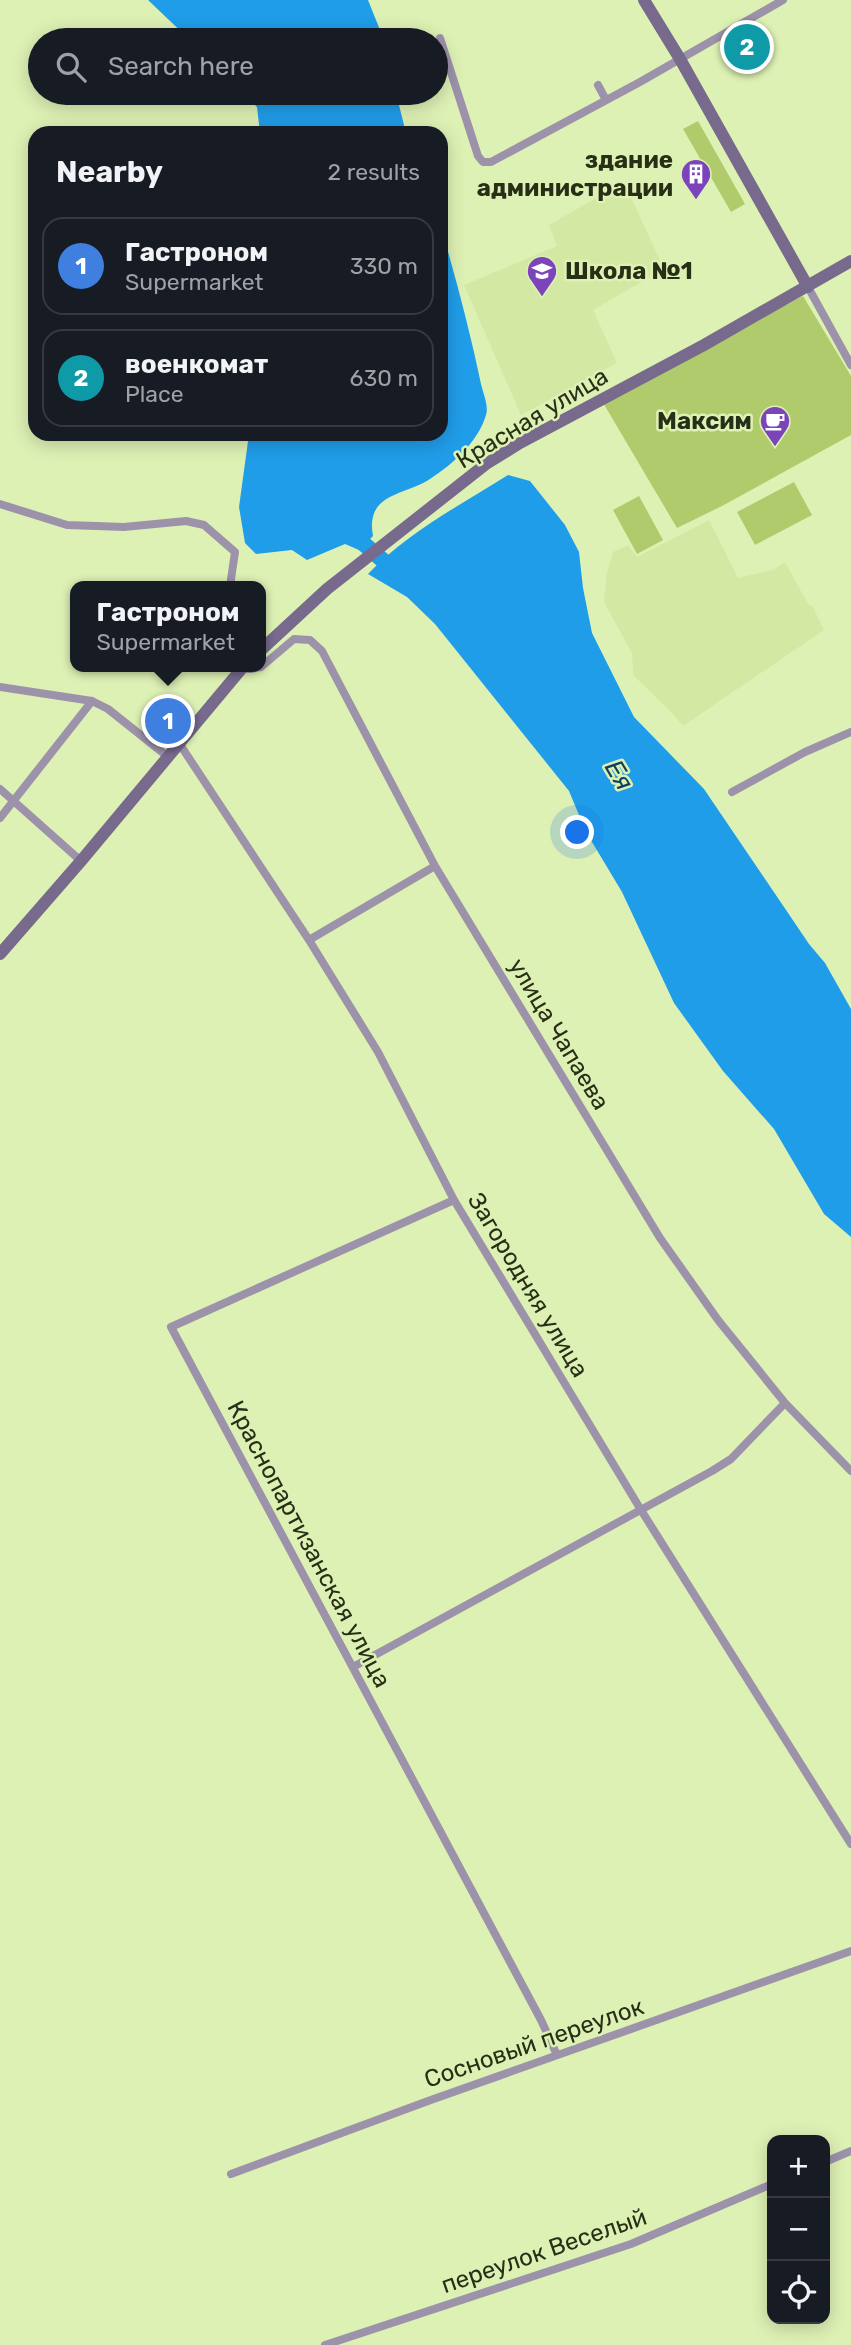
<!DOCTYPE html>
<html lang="en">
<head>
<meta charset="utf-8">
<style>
	body { margin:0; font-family:Rubik,sans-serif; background:#20242c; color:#f1f3f6 }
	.controls { position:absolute; right:21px; bottom:21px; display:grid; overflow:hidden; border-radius:14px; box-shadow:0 4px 18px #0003 }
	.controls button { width:63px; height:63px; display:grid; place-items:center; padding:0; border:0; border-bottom:2px solid #363941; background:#171b24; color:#f1f3f6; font:35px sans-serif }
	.you { position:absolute; left:578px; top:833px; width:24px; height:24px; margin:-18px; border:5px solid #fff; border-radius:50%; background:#1a73e8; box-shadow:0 0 0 10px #1a73e833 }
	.badge { display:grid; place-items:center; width:46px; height:46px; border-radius:50%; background:#8c9099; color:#fff; font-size:23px; font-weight:700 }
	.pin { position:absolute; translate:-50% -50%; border:4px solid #fff; box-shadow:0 2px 7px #0006 }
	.popup { position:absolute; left:70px; top:581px; width:196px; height:91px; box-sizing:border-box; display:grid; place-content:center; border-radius:14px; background:#171b24; filter:drop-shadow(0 2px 5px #0005); font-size:23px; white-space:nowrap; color:#9ea1a6 }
	.popup b { font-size:26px; color:#f1f3f6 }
	.popup::after { content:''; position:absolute; left:50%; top:100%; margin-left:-14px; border:14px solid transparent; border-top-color:#171b24 }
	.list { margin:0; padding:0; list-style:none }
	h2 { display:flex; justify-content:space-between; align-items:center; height:91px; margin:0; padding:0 28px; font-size:30px }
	h2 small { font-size:23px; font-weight:400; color:#9ea1a6 }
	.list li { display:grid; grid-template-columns:46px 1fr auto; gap:21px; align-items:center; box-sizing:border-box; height:98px; margin:0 14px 14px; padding:0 14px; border:2px solid #363941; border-radius:21px }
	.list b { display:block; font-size:26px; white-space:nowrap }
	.list p { margin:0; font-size:23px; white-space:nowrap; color:#9ea1a6 }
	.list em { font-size:23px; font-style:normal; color:#9ea1a6 }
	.icon { flex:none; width:38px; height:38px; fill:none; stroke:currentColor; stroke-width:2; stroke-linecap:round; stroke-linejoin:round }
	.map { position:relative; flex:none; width:851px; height:2345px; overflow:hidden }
	.search { position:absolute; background:#171b24; box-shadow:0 4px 18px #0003; left:28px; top:28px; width:420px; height:77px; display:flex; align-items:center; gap:18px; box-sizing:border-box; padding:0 24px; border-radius:38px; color:#9ea1a6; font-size:26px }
	.panel { position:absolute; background:#171b24; box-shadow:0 4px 18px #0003; left:28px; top:126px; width:420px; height:315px; border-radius:21px }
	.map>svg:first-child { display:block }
	.built { fill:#d2e8a3 }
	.green { fill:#b0cb6c }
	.water { fill:#209de9 }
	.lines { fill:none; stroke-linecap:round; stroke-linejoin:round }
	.river { stroke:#209de9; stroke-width:16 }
	.street { stroke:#9c93ab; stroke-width:8 }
	.secondary { stroke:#776a8d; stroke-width:12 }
	.labels { text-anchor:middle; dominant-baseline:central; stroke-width:5; stroke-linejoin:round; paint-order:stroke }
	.poi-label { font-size:24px; font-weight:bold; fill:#282f17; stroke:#def1b4; text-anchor:end }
	.street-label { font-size:24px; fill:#282f17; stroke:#def1b4 }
	.water-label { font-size:26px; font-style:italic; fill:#113f5d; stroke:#def1b4 }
</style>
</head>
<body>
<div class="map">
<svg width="851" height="2345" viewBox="0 0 851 2345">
	<rect width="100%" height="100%" fill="#def1b4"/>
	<path class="built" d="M624 182 664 269 593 310 617 363 521 415 464 285 557 246 549 225Z
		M709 520 738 578 773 570 785 562 808 604 813 607 824 630 683 726 672 713 633 675 632 653 604 602 607 573 613 552 628 545 637 557Z"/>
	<path class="green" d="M698 121 745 204 731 212 683 129Z
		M803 296 851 376V435L722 506 677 528 602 401Z
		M794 482 812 515 755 545 737 512Z
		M639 496 663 540 637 554 613 510Z"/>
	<path class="water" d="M148 0H368L384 40H190Z
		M243 93H396L406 133H260L257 107Z
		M441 227C456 279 470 331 481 384 483 393 489 406 486 415 478 442 453 464 430 479 404 496 365 493 373 536L359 550 345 544 307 560 292 550 256 554 245 543 239 507 249 434H441Z
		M508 475 530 481 565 525 579 552 583 588 592 633 634 717 704 789 809 944 825 963 851 1009V1237L824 1214 774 1129 723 1071 674 1003 622 892 586 832 569 791 435 624 407 597 368 574C407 533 460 505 508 475Z"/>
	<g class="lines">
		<path class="river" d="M349 531 394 570 399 571"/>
		<path class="street" d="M440 38 478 156 483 162H491L640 82 783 0
			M598 85 606 100
			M808 287 851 365
			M0 504 67 525 124 527 186 521 204 525 235 552 230 586
			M229 667 250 669 260 667
			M261 667 294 639 310 640 322 651 435 866 660 1238 718 1320 785 1403 851 1471
			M0 687 92 701 108 709 167 756
			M179 743 309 940 378 1052 454 1200 641 1510 851 1844
			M0 789 81 861
			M732 792 805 752 851 732
			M0 818 92 701
			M309 940 435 866
			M454 1200 171 1327 541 2020 557 2055
			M353 1667 712 1471 731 1459 785 1403
			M825 2162 851 2151
			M231 2174 428 2101 851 1951
			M325 2345 631 2244 772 2184"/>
		<path class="secondary" d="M644 0 680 59 808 287
			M261 650 327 589 486 464 520 443 704 345 851 261
			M0 954 81 861 243 667"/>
	</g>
	<defs>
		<g id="building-pin" transform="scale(1.575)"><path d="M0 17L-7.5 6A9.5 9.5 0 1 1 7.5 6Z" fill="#7c44ba" stroke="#def1b4"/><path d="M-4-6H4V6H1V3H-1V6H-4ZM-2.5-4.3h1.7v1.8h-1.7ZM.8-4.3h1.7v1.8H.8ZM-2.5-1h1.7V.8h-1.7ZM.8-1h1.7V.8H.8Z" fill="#fff"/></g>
		<g id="school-pin" transform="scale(1.575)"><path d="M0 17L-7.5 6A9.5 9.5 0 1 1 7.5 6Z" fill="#7c44ba" stroke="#def1b4"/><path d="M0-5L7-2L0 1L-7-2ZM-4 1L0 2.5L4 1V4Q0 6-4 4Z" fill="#fff"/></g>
		<g id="cafe-pin" transform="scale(1.575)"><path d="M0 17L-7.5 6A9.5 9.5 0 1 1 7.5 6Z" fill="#7c44ba" stroke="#def1b4"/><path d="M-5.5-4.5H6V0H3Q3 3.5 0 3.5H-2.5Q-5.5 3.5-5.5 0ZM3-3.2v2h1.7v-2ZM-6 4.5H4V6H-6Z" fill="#fff"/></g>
	</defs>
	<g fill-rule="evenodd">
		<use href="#building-pin" x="696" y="174"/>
		<use href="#school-pin" x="542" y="271"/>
		<use href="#cafe-pin" x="775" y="421"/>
	</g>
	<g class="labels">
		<g class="poi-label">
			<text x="673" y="160">здание<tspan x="673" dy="28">администрации</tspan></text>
			<text x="565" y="271" text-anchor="start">Школа №1</text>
			<text x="752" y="421">Максим</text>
		</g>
		<g class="street-label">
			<text transform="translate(532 418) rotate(-31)">Красная улица</text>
			<text transform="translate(559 1034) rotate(59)">улица Чапаева</text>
			<text transform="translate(528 1285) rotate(59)">Загородняя улица</text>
			<text transform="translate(309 1544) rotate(62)">Краснопартизанская улица</text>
			<text transform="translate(534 2043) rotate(-19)">Сосновый переулок</text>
			<text transform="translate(544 2251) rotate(-19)">переулок Веселый</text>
		</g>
		<g class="water-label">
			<text transform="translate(619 775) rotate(59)">Ея</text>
		</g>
	</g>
</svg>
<div class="controls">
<button>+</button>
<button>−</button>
<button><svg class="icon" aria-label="locate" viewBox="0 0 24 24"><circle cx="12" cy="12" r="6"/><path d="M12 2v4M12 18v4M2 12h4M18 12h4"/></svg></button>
</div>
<div class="you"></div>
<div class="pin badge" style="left:168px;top:721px;background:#3f7fe0">1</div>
<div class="popup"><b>Гастроном</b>Supermarket</div>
<div class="pin badge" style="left:747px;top:47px;background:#0f9aa8">2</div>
<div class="search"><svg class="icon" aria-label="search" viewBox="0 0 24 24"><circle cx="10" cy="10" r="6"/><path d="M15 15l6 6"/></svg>Search here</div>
<section class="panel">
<h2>Nearby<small>2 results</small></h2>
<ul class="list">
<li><span class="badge" style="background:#3f7fe0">1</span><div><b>Гастроном</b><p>Supermarket</p></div><em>330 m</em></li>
<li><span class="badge" style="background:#0f9aa8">2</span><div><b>военкомат</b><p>Place</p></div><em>630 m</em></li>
</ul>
</section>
</div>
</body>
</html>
